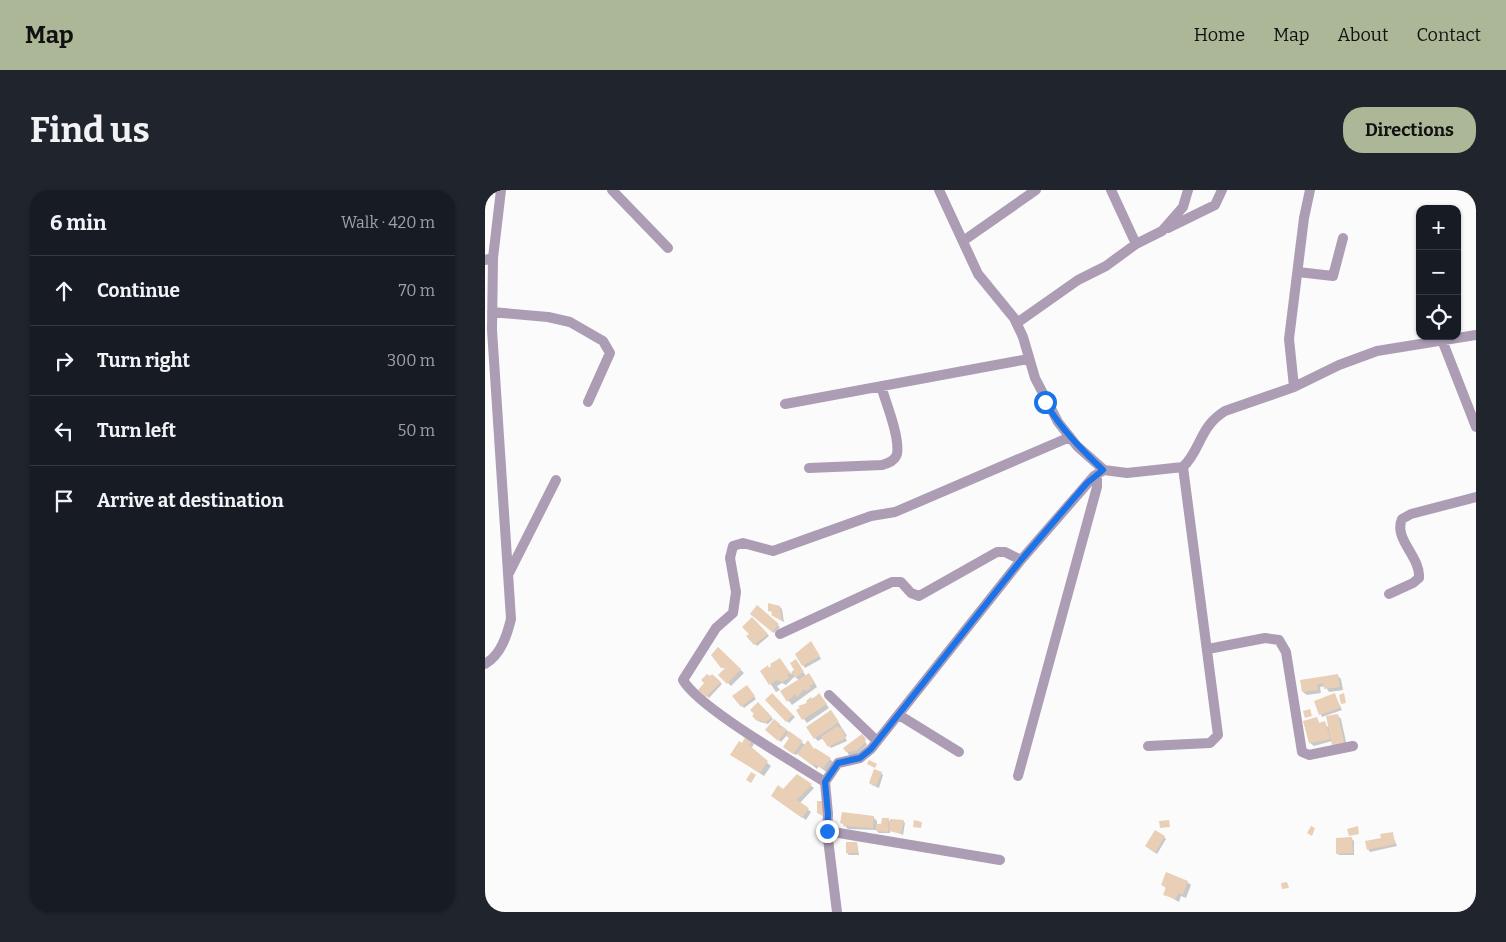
<!DOCTYPE html>
<html lang="en">
<head>
<meta charset="utf-8">
<style>
	body { margin:0; font-family:Bitter,serif; background:#20242c; color:#f1f3f6 }
	.controls { position:absolute; right:15px; top:15px; display:grid; overflow:hidden; border-radius:10px; box-shadow:0 1px 4px #0004 }
	.controls button { width:45px; height:45px; display:grid; place-items:center; padding:0; border:0; border-bottom:1px solid #363941; background:#171b24; color:#f1f3f6; font:25px sans-serif }
	.stop { position:absolute; width:15px; height:15px; margin:-11px; border:4px solid #1a73e8; border-radius:50%; background:#fff }
	.stop.end { background:#1a73e8; border-color:#fff; box-shadow:0 1px 5px #0008 }
	.list { margin:0; padding:0; list-style:none }
	h2 { display:flex; justify-content:space-between; align-items:center; height:65px; margin:0; padding:0 20px; font-size:21px }
	h2 small { font-size:16px; font-weight:400; color:#9ea1a6 }
	.list li { display:grid; grid-template-columns:32px 1fr auto; gap:15px; align-items:center; box-sizing:border-box; height:70px; padding:0 20px; border-top:1px solid #363941 }
	.list b { display:block; font-size:19px; white-space:nowrap }
	.list em { font-size:16px; font-style:normal; color:#9ea1a6 }
	.icon { flex:none; width:28px; height:28px; fill:none; stroke:currentColor; stroke-width:2; stroke-linecap:round; stroke-linejoin:round }
	.map { position:relative; flex:none; width:991px; height:722px; overflow:hidden; border-radius:20px }
	header { display:flex; align-items:center; gap:30px; box-sizing:border-box; height:70px; padding:0 25px; background:#abb796; color:#111 }
	header strong { font-size:24px }
	nav { display:flex; gap:28px; margin-inline-start:auto; font-size:18px }
	.intro { display:flex; align-items:center; justify-content:space-between; box-sizing:border-box; height:120px; padding:0 30px }
	h1 { margin:0; font-size:35px }
	.button { padding:12px 22px; border-radius:20px; background:#abb796; color:#111; font-size:18px; font-weight:700 }
	main { display:flex; gap:30px; padding:0 30px }
	aside { flex:1; background:#171b24; border-radius:20px; box-shadow:0 1px 4px #0004 }
	.map>svg:first-child { display:block }
	.shadow { fill:#0003 }
	.building { fill:#eacfb7 }
	.lines { fill:none; stroke-linecap:round; stroke-linejoin:round }
	.minor { stroke:#ac9cb4; stroke-width:10 }
	.route { stroke:#1a73e8; stroke-width:6 }
</style>
</head>
<body>
<header>
<strong>Map</strong>
<nav><a>Home</a><a>Map</a><a>About</a><a>Contact</a></nav>
</header>
<div class="intro"><h1>Find us</h1><a class="button">Directions</a></div>
<main>
<aside>
<h2>6 min<small>Walk · 420 m</small></h2>
<ul class="list">
<li><svg class="icon" aria-label="ahead" viewBox="0 0 24 24"><path d="M12 20V5M6 11l6-6 6 6"/></svg><div><b>Continue</b></div><em>70 m</em></li>
<li><svg class="icon" aria-label="right" viewBox="0 0 24 24"><path d="M7 20v-9h11M14 6l5 5-5 5"/></svg><div><b>Turn right</b></div><em>300 m</em></li>
<li><svg class="icon" aria-label="left" viewBox="0 0 24 24"><path d="M17 20v-9H6M10 6l-5 5 5 5"/></svg><div><b>Turn left</b></div><em>50 m</em></li>
<li><svg class="icon" aria-label="arrive" viewBox="0 0 24 24"><path d="M6 21V4h12l-3 4 3 4H6"/></svg><div><b>Arrive at destination</b></div></li>
</ul>
</aside>
<div class="map">
<svg width="991" height="722" viewBox="0 0 991 722">
	<rect width="100%" height="100%" fill="#fbfbfb"/>
	<path class="shadow" d="M272 417 295 437 289 443 267 424Z
		M295 417 297 419 299 432 290 427 285 420Z
		M267 429 284 446 272 456 263 446 265 444Z
		M328 455 336 469 320 478 312 465Z
		M233 459 259 483 246 496 235 485 245 481 230 470 227 465Z
		M295 469 306 484 311 481 312 473 321 486 327 488 332 497 307 515 297 502 314 491 310 486 301 495 297 493 292 496 295 500 291 502 277 481 284 479Z
		M227 486 237 494 224 508 215 500Z
		M853 486 856 489 858 500 844 502 840 496 835 497 836 503 822 505 818 502 817 491Z
		M264 499 271 509 259 518 257 516Z
		M334 504 344 518 322 533 312 520Z
		M287 505 310 527 304 533 282 510Z
		M850 505 857 520 837 527 830 512Z
		M273 514 288 529 283 534 275 532 268 526Z
		M349 525 362 546 360 547 362 551 346 558 338 548 333 551 330 548Z
		M852 525 856 529 863 561 847 551 829 556 825 553 831 528 835 534 839 533 844 538Z
		M290 531 320 555 345 569 348 572 341 582 334 576 332 579 313 563 311 565 301 559 305 548 302 545 296 552 282 540Z
		M377 546 382 555 373 563 374 566 365 567 360 558Z
		M266 551 269 554 266 559 286 576 279 586 247 565 257 555Z
		M396 583 398 585 394 598 387 595 385 593Z
		M312 585 329 598 315 613 326 622 321 630 287 606 298 600Z
		M358 624 389 628 392 631V635H397L403 629 406 633 418 631 420 633 418 645 405 639V643H394L391 640 363 639 357 633Z
		M907 644 912 656 885 662 883 659Z
		M679 647 681 649 672 664 664 658Z
		M867 649 869 651V665H854L852 663Z
		M372 653 374 665H364L362 663Z
		M702 692 706 695 701 708 696 706 694 712 680 704 681 698 677 695Z"/>
	<path class="building" d="M283 413 295 416 297 431 286 425 288 422 283 421Z
		M272 415 294 434 287 442 265 424Z
		M267 427 283 444 269 455 261 446 264 444 257 437Z
		M326 451 335 466 317 476 310 464Z
		M233 457 256 479 242 494 233 485 240 478H236L226 465Z
		M295 468 305 483 302 485 304 488 297 492 292 490 284 495 275 481 283 475 284 478 286 476 285 474Z
		M311 469 319 482 310 488 306 482 309 480 305 473Z
		M324 483 330 493 324 496 326 498 321 501 319 499 312 507 310 504 302 512 295 501Z
		M222 484 225 486 227 484 236 492 221 507 213 500 219 493 216 490Z
		M853 484 855 497 839 499 838 493 832 494 833 500 817 502 815 490Z
		M262 495 270 506 256 517 247 506Z
		M287 503 308 525 301 532 280 510Z
		M334 503 342 514 317 530 311 520 315 518 313 516 322 513 321 511 326 507 328 510Z
		M850 503 855 518 834 525 829 511Z
		M859 503 861 513 856 514 854 505Z
		M273 512 287 527 280 533 274 530 272 531 267 526 269 524 265 520Z
		M825 519 827 526 820 528 818 521Z
		M346 520 354 532 329 549 321 537Z
		M853 524 860 557 848 560 841 526Z
		M832 527 834 533 840 531 845 548 842 550 824 553 818 531Z
		M289 529 295 534 293 536 295 538 297 536 302 540 293 551 280 540Z
		M352 536 354 538 356 537 361 548 343 557 336 547Z
		M304 541 318 551 308 564 298 557 304 548 301 546Z
		M377 544 381 549 380 553 371 561 361 562 358 558Z
		M261 546 267 550 264 555 283 571 275 583 245 565 254 551 257 553Z
		M323 550 329 559 330 558 346 568 337 579 330 574 328 576 312 564Z
		M384 570 392 574 390 578 382 574Z
		M389 579 397 582 391 596 384 593Z
		M266 582 271 585 266 593 261 590Z
		M312 584 327 594 312 610 324 618 317 628 286 606 293 595 298 599Z
		M332 611H340V627L332 623Z
		M357 622 389 626 388 638 358 636V634L355 633Z
		M397 628H404L403 642 391 641V634H396Z
		M405 629 419 630 416 644 404 641Z
		M429 630 437 632 436 638 428 637Z
		M684 630 685 637 675 638 674 631Z
		M826 636 830 638 827 646 822 643Z
		M873 636 874 644 864 646 862 639Z
		M670 640 680 646 670 663 660 656Z
		M908 642 910 654 882 660 880 651 896 648 895 644Z
		M867 647 868 663 851 664V648Z
		M361 652H372L373 663H361Z
		M681 682 703 691 698 705 693 703 691 709 678 705 681 697 676 695Z
		M802 692 804 698 797 699 796 693Z"/>
	<g class="lines">
		<path class="minor" d="M127 0 183 58
			M454 0 493 84 529 128 538 147 550 188 573 232 592 256 619 280
			M626 0 651 54
			M683 38 730 15 737 0
			M478 51 551 0
			M0 70 8 68 16 0
			M813 82 848 86 858 48
			M7 122 63 127 85 132 118 151 125 163 103 212
			M532 133 593 90 621 76 651 54 677 41 698 17 703 0
			M957 150 991 237
			M809 197 804 149 819 28 825 0
			M300 214 543 169
			M324 278 397 275C403 273 410 271 412 264 415 247 401 213 396 196
			M24 383 71 290
			M904 404 928 393 934 388C936 367 908 349 917 329L926 324 991 307
			M295 444 407 392H416L426 403 434 406 512 362H520L536 370
			M723 459 780 448 794 450 801 462 817 562 824 565 868 556
			M0 474C16 465 22 445 26 429L7 140 8 68
			M344 505 392 551
			M414 525 474 562
			M663 556 725 553 733 545 698 277
			M533 586 612 297V289L609 286
			M340 592C309 572 214 518 198 490L231 438 248 423 251 402 245 368 248 356 258 353 288 361 386 326 410 322 585 247
			M342 641 515 670
			M352 722 342 641 343 624 340 592 353 573 375 568 386 559 536 370 609 286 619 280 642 283 698 277C716 260 714 237 740 221L809 197 854 175 892 161 991 145"/>
	</g>
	<g class="lines">
		<path class="route" d="M342 641 343 624 340 592 353 573 375 568 386 559 536 370 602 293 618 280C596 259 576 239 560 212"/>
	</g>
</svg>
<div class="controls">
<button>+</button>
<button>−</button>
<button><svg class="icon" aria-label="locate" viewBox="0 0 24 24"><circle cx="12" cy="12" r="6"/><path d="M12 2v4M12 18v4M2 12h4M18 12h4"/></svg></button>
</div>
<div class="stop" style="left:560px;top:212px"></div>
<div class="stop end" style="left:342px;top:641px"></div>
</div>
</main>
</body>
</html>
